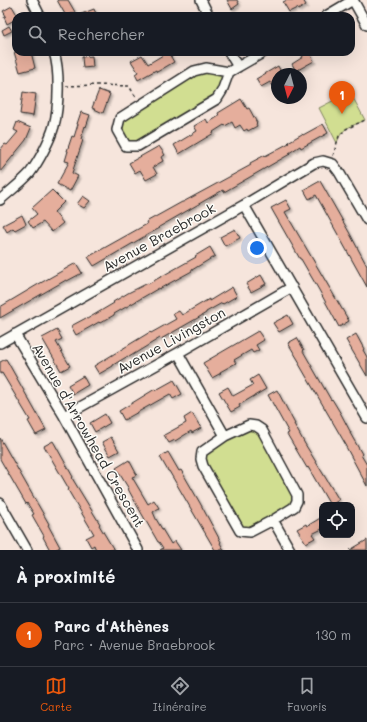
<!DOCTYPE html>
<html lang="fr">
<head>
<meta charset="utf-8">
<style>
	body { margin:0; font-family:Mali,sans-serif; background:#20242c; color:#f1f3f6 }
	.controls { position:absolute; right:12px; bottom:12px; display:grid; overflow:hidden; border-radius:8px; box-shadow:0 4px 16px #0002 }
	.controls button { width:36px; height:36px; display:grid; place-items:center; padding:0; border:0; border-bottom:1px solid #363941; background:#171b24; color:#f1f3f6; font:20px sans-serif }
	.compass { position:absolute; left:271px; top:68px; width:36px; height:36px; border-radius:50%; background:#171b24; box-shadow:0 4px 16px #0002; rotate:186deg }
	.you { position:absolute; left:257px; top:248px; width:14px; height:14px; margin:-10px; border:3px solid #fff; border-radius:50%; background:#1a73e8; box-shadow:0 0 0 6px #1a73e833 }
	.badge { display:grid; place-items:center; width:26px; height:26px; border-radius:50%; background:#ea580c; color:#fff; font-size:13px; font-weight:700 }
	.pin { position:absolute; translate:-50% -33px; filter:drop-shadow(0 1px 2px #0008) }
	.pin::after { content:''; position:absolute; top:21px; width:14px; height:12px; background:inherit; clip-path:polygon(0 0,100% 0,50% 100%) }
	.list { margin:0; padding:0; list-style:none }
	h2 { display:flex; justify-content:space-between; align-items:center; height:52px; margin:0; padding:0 16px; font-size:17px }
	h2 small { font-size:13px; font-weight:400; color:#9ea1a6 }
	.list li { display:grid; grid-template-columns:26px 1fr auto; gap:12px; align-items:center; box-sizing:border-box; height:64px; padding:0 16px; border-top:1px solid #363941 }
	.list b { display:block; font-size:15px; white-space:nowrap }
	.list p { margin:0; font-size:13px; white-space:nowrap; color:#9ea1a6 }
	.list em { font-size:13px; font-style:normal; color:#9ea1a6 }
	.icon { flex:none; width:22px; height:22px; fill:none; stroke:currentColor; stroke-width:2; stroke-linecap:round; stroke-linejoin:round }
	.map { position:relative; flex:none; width:367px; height:550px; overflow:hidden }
	.search { position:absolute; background:#171b24; box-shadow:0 4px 16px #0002; left:12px; right:12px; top:12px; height:44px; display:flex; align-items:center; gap:10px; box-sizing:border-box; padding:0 14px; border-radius:12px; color:#9ea1a6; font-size:15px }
	.sheet { height:116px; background:#171b24 }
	nav { display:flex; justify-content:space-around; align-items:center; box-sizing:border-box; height:56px; border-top:1px solid #363941; background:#171b24; font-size:11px; color:#9ea1a6 }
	nav a { display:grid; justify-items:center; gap:2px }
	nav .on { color:#ea580c }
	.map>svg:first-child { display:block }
	.green { fill:#d1de91; stroke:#7e845e }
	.building { fill:#e5ae9c; stroke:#2b2b2b; filter:url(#shadow) }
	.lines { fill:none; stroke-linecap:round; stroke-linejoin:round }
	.street-casing { stroke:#2b2b2b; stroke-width:12 }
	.path { stroke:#2b2b2b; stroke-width:1.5; stroke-dasharray:3 3; stroke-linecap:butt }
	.street { stroke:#fdfcf7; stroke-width:9 }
	.labels { text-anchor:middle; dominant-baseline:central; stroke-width:3; stroke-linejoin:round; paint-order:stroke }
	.street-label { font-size:14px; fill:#2b2b2b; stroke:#fdfcf7 }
</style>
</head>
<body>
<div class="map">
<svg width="367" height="550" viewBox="0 0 367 550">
	<defs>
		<filter id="shadow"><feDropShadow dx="2" dy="2" stdDeviation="1" flood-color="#0004"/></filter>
	</defs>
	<rect width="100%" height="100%" fill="#f6e5dc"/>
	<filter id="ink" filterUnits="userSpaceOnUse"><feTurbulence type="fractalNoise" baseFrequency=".025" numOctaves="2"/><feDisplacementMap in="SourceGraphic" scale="8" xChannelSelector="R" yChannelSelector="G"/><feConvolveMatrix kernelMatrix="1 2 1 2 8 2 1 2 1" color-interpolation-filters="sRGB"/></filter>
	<g filter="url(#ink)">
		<path class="green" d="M194 71 229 72 222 91 138 146H126L117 130 120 118Z
			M350 92 365 120C352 127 342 126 337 143L319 108Z
			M256 426 297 501 273 520 240 531 203 466 202 452Z"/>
		<path class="building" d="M57 0H68L75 12 67 16H66Z
			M227 0H237L239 4 232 9Z
			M287 0H303L306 5 298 10 297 8 289 12 283 2Z
			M12 6 16 13V19L7 24 4 17 6 16 3 11Z
			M94 9 97 16H76Z
			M9 26 12 31 4 35 2 30Z
			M14 52H31L35 68 20 72Z
			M168 52 174 62 157 72 156 70 138 80 135 74 138 72 131 61 142 55 148 64Z
			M301 52H309L314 61 296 71 292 64 303 57Z
			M92 56 93 67 83 68 82 57Z
			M278 66 282 74H277V84L272 86 270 82 261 87 256 79Z
			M99 90 110 94 103 113 92 108Z
			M23 92 36 94 33 116 20 114Z
			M241 99 247 109 249 108 257 123 256 124 257 126 248 131 247 129 244 131 240 125 235 128 232 122 225 126 224 125 213 132 214 133 179 154 174 145 197 131 194 126 206 119 208 123 219 116 218 113Z
			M81 112 90 115 86 127 85 126 81 139 83 140 72 173 78 176 70 191 57 184 69 162 65 161 68 151H67L72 136 74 137 78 124H77Z
			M17 122 31 128 26 140 0 172V150L5 144 7 145 18 132 14 130Z
			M323 124 328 133 301 148 300 146 289 153 290 154 224 192 223 190 159 227 160 228 147 235 94 266 88 257 147 224 146 222 182 202H183L251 165 250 163 265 155V156L289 143 288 142 302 134 303 135Z
			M159 146 165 155 161 157 163 161 153 167 157 174 146 180 140 170 135 173 129 163Z
			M320 181 349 232 367 266V287L316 195 309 199 304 190Z
			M52 190 64 202 54 212 63 223 52 232 43 222 33 228 28 221 37 214 32 208Z
			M83 196 90 201 84 208 77 204Z
			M286 200 291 209 285 212 349 321 339 327 319 290 301 259H300L271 208Z
			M22 215 26 224 15 230 13 228 7 232 3 225Z
			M235 229 240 238 225 246 220 237Z
			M210 247 215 256 192 270V271L159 289V288L114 314V315L100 323 99 322 76 335 71 326 86 318 87 319 114 303 113 302 128 293 148 283V284L196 257 195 256Z
			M76 263 82 273 67 281 66 280 0 318V307L37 285Z
			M261 275 266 284 251 292 246 284Z
			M232 287 237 296 223 304 222 303 206 312V313L196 319 161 339 160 338 129 357 128 356 113 365V366L99 374 94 366 150 332 151 333 176 319 173 314 179 311 182 315 209 299V301Z
			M288 315 293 324 279 332 273 323Z
			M57 330 62 339 56 342 70 366 61 371 42 338Z
			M258 331 264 340 256 345 259 350 253 353 251 350 234 360 236 363 220 372 221 373 212 378 203 363Z
			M356 334 364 349 363 350 367 357V376L346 340Z
			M297 338 304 350 303 351 331 400 332 399 341 414 351 433H350L362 454 361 455 367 465V486L345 445H346L299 364 300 363 288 343Z
			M6 359 46 430 36 435 28 421 30 420 2 373 0 374V362Z
			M258 375 266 389 239 405 240 407 231 412 219 392 228 387 233 396 253 385 250 380Z
			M83 376 88 385 73 394 68 385Z
			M174 380 182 394 173 399 170 394 124 420 119 411 155 389 156 390Z
			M277 390 295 424H294L305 444 339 500 331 505H330L308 467 307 468 287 434 289 433 268 395Z
			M192 413 201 428 192 433 191 431 175 441V440L169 443 164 435 186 423 184 418Z
			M105 414 110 423 95 432 90 423Z
			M111 437 119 451 110 456 102 442Z
			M0 438 49 524 48 525 60 547 55 550H50L43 537 44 536 32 515 34 514 27 503 26 504 0 459Z
			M53 441 73 477 72 478 100 524 99 525 114 550H96L94 545 91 547 86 538 94 534 68 490 69 489 44 446Z
			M168 452 179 471 181 470 200 503 221 542 220 543 224 550H215L169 471H168L160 457Z
			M129 460 137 475 132 477 148 504 154 500 159 508 153 512 156 519 171 544 175 541 181 550H160L163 548 159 542H158L139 509 128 489H129L116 468Z
			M322 517V529L312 534 315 538 306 543 297 529 306 524 307 526Z
			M367 540V550H350Z"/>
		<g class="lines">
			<g class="street-casing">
				<path id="street" d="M32 0 40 16
					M201 0 209 16
					M353 0 367 25
					M326 16 353 0
					M229 52 238 67
					M229 72 222 91 217 99 138 146H126L117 130 120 118 194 71 206 68 229 72 264 52
					M0 200C10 191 21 183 30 173 39 161 50 140 54 126 59 106 60 71 54 52
					M244 205 367 418
					M15 334 64 416 138 550
					M0 343 244 205 314 163 323 161 333 164 339 172 367 220
					M178 353 225 436
					M64 416 178 353 292 287
					M249 425 256 426 262 430 297 495V501L294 507 273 520 250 532 240 531 203 466 201 459 202 452 225 436Z
					M0 503 27 550
					M273 520 290 550"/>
			</g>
			<path class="path" d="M66 86 97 85 129 86 136 97
				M333 156 339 136 346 129 367 119"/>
			<use href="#street" class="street"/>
		</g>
	</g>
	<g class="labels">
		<g class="street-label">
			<text transform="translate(159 237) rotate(-29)">Avenue Braebrook</text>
			<text transform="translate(171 340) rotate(-29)">Avenue Livingston</text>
			<text transform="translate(89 435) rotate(60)">Avenue d'Arrowhead Crescent</text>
		</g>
	</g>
</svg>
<div class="controls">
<button><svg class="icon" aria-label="locate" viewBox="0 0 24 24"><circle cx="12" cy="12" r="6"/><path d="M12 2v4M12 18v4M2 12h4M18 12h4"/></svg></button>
</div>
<svg class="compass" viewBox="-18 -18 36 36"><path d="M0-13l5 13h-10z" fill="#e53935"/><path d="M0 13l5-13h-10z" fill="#9ea1a6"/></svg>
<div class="you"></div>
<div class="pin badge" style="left:342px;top:114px">1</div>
<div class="search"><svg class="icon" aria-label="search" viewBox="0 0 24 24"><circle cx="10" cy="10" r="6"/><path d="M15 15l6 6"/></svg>Rechercher</div>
</div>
<section class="sheet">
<h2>À proximité<small></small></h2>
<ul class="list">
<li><span class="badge">1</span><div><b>Parc d'Athènes</b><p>Parc · Avenue Braebrook</p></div><em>130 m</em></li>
</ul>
</section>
<nav>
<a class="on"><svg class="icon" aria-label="map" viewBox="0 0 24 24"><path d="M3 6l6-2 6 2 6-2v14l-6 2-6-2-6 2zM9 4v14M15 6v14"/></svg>Carte</a>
<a><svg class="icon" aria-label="directions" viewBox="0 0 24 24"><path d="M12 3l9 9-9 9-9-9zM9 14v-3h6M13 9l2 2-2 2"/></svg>Itinéraire</a>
<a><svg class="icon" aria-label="saved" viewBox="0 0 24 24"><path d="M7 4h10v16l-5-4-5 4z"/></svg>Favoris</a>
</nav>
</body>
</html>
